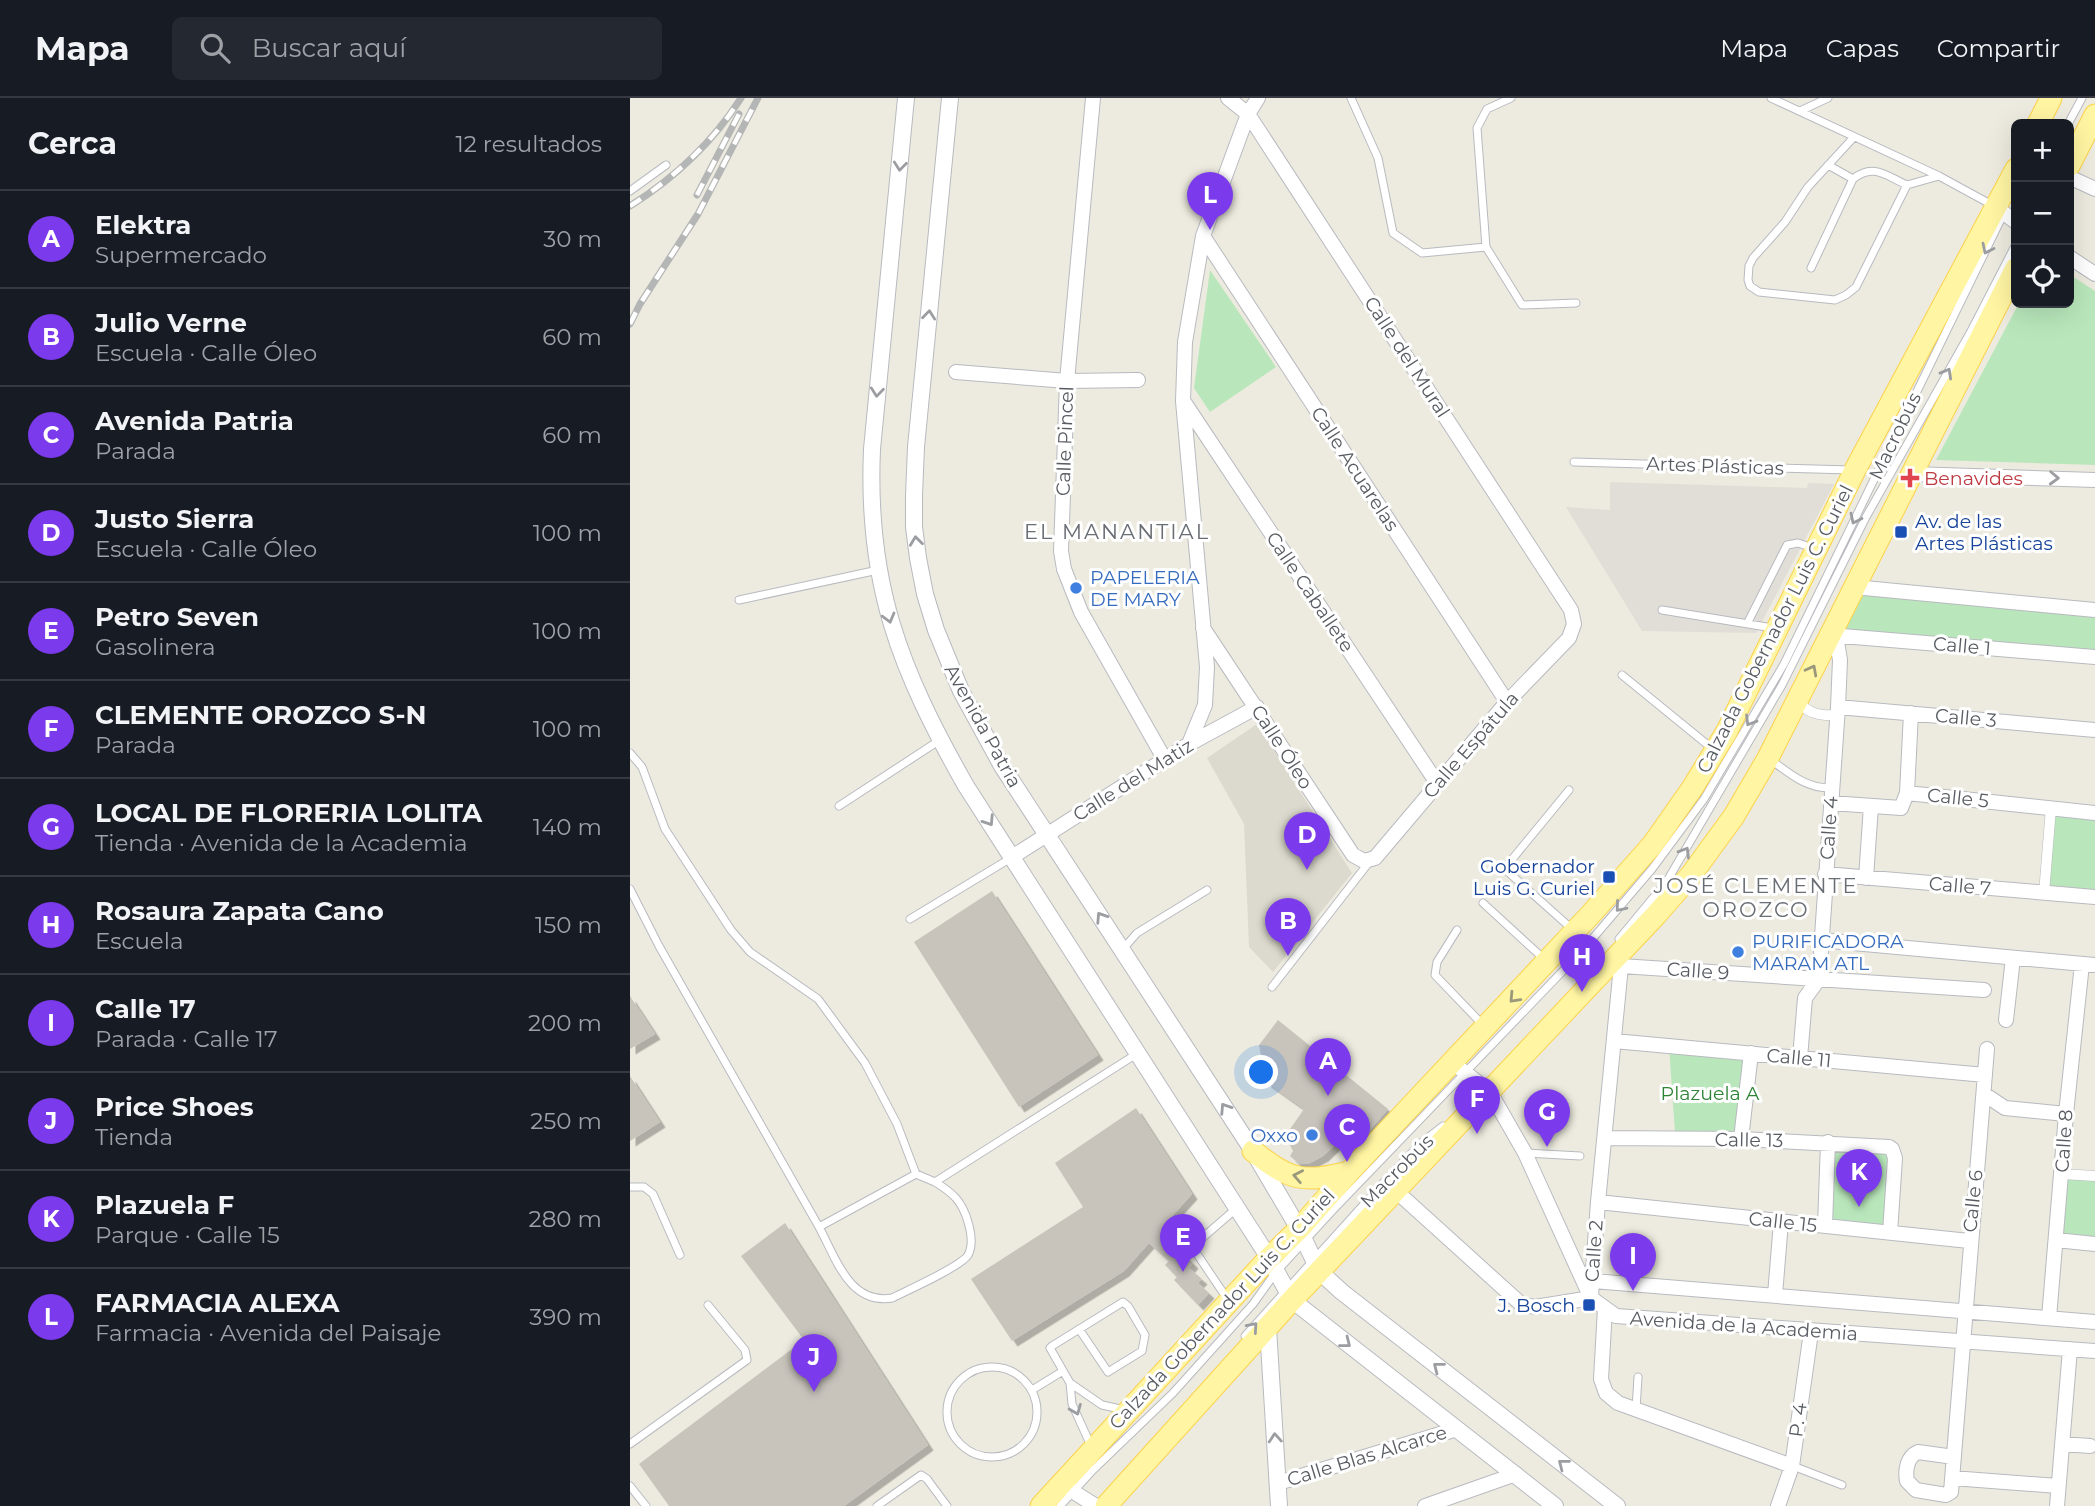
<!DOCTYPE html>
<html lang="es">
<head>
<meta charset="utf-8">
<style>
	body { margin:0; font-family:Montserrat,sans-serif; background:#242831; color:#f1f3f6 }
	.controls { position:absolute; right:21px; top:21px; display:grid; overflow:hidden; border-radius:10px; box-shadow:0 7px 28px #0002 }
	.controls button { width:63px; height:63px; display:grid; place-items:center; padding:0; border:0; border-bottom:2px solid #363941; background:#171b24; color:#f1f3f6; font:35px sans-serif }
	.you { position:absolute; left:632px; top:975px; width:24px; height:24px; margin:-18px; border:5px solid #fff; border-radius:50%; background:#1a73e8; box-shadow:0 0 0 10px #1a73e833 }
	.badge { display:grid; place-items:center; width:46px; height:46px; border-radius:50%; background:#7c3aed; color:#fff; font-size:23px; font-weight:700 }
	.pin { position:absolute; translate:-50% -58px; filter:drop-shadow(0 2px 4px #0008) }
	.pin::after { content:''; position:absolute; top:37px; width:24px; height:21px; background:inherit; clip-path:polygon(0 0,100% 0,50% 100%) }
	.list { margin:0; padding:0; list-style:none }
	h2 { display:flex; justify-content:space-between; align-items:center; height:91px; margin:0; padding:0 28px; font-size:30px }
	h2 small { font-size:23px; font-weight:400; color:#9ea1a6 }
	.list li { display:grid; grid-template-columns:46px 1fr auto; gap:21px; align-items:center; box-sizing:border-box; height:98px; padding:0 28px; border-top:2px solid #363941 }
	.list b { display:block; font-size:26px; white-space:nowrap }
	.list p { margin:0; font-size:23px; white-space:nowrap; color:#9ea1a6 }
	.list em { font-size:23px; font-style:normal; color:#9ea1a6 }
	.icon { flex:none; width:38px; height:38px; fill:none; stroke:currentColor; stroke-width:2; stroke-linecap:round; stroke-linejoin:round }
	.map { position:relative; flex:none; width:1465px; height:1408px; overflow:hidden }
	header { display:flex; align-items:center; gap:42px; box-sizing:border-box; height:98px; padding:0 35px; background:#171b24; border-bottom:2px solid #363941 }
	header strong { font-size:33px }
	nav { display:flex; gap:38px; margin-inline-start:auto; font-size:24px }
	.search { width:490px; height:63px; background:#242831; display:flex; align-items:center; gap:18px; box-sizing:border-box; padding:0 24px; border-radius:10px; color:#9ea1a6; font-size:26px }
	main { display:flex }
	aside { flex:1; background:#171b24 }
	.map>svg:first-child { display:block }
	.industrial { fill:#e0ded7 }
	.education { fill:#dcdace }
	.green { fill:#b9e7bb }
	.building { fill:#c8c4bc; filter:url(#shadow) }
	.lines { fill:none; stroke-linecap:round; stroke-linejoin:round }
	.service-casing { stroke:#b8bac0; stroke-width:9 }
	.pedestrian-casing { stroke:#b8bac0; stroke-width:11 }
	.minor-casing { stroke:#b8bac0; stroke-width:16 }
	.tertiary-casing { stroke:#b8bac0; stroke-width:18 }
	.primary-casing { stroke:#fcd24a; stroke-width:23 }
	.service { stroke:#fff; stroke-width:7 }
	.pedestrian { stroke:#fff; stroke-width:10 }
	.minor { stroke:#fff; stroke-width:14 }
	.tertiary { stroke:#fff; stroke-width:16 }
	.primary { stroke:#fff5a2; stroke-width:21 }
	.rail-casing { stroke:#b4b5b5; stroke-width:7 }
	.rail { stroke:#fff; stroke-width:4.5; stroke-dasharray:13; stroke-linecap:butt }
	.oneway { stroke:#9b9da1 }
	.oneway2 { stroke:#9b997c }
	.health-dot { fill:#e0444e; stroke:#fff; stroke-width:2.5 }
	.transit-dot { fill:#1a4fb4; stroke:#fff; stroke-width:2.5 }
	.shop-dot { fill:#3f7fe0; stroke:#fff; stroke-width:2.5 }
	.labels { text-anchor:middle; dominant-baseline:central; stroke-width:6; stroke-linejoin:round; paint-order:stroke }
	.street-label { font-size:19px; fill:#585c62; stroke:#fff }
	.health-label { font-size:19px; fill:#be3a42; stroke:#fff; text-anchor:start }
	.transit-label { font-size:19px; fill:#164399; stroke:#fff; text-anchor:end }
	.shop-label { font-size:19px; fill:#366cbe; stroke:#fff; text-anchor:start }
	.park-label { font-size:19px; fill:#2e8436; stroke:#fff }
	.neighbourhood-label { font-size:21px; letter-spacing:2px; fill:#696e74; stroke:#fff }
</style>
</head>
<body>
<header>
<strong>Mapa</strong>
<div class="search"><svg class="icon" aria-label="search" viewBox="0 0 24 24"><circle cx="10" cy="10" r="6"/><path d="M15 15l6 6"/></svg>Buscar aquí</div>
<nav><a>Mapa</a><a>Capas</a><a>Compartir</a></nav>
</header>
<main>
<aside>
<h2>Cerca<small>12 resultados</small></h2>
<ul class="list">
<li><span class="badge">A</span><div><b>Elektra</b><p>Supermercado</p></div><em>30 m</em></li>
<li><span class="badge">B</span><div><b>Julio Verne</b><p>Escuela · Calle Óleo</p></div><em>60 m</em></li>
<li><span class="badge">C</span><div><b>Avenida Patria</b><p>Parada</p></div><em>60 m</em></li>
<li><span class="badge">D</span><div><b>Justo Sierra</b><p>Escuela · Calle Óleo</p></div><em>100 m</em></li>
<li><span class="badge">E</span><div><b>Petro Seven</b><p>Gasolinera</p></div><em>100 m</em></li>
<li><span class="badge">F</span><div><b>CLEMENTE OROZCO S-N</b><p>Parada</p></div><em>100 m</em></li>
<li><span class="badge">G</span><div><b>LOCAL DE FLORERIA LOLITA</b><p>Tienda · Avenida de la Academia</p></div><em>140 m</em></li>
<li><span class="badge">H</span><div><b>Rosaura Zapata Cano</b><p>Escuela</p></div><em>150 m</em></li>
<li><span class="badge">I</span><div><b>Calle 17</b><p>Parada · Calle 17</p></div><em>200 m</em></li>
<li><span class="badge">J</span><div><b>Price Shoes</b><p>Tienda</p></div><em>250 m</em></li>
<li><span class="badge">K</span><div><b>Plazuela F</b><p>Parque · Calle 15</p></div><em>280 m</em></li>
<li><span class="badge">L</span><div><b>FARMACIA ALEXA</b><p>Farmacia · Avenida del Paisaje</p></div><em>390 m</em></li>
</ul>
</aside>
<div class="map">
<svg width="1465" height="1408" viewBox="0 0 1465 1408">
	<defs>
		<filter id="shadow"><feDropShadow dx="5.5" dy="5.5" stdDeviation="0" flood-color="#0004"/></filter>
	</defs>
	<rect width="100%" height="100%" fill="#edebdf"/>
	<path class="industrial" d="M980 384 1177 390 1178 385 1204 386 1126 535 1012 533 936 409 980 412Z"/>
	<path class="education" d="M627 626 722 775 643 874 619 849 614 726 577 660Z"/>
	<path class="green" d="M580 172 646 269 580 314 564 290Z
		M1439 176 1465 193V367L1306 362 1389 205H1439Z
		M1224 490 1465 515V558L1215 536 1219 505Z
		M1421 710 1465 715V799L1414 795Z
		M1039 948 1121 955 1116 1036 1045 1035Z
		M1198 1044 1262 1051 1260 1135 1195 1128Z
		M1432 1076 1465 1078V1146L1426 1142Z"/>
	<path class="building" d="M362 793 468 957 389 1009 284 844Z
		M0 898 25 936 0 951Z
		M648 922 758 1011 724 1050 712 1040 693 1058 678 1066 668 1065 660 1058 663 1053 656 1040 658 1034 674 1011 636 984 629 947Z
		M0 978 30 1024 0 1043Z
		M506 1010 562 1096 532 1129 553 1149 550 1153 563 1165 559 1170 572 1181 568 1185 579 1195 568 1207 544 1182 547 1179 535 1167 539 1163 519 1145 494 1173 382 1243 341 1181 453 1109 425 1065Z
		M155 1125 298 1347 214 1408H39L9 1366 174 1242 111 1158Z"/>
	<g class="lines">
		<g class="service-casing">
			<path id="service" d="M721 0 748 60 763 135 792 155 856 149
				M881 0 857 11 847 30 856 149 892 207 946 205
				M1141 0 1309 78 1364 108
				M1170 13 1198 0
				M1438 26 1452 0
				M1224 39 1178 89 1155 124 1123 160 1119 168 1118 182 1120 188 1129 194 1205 202 1216 197 1226 189 1277 87 1309 78
				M1198 67 1223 81
				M0 93 36 67
				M1181 170 1223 81C1243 65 1255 77 1277 87
				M944 364 1221 372
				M109 502 248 472
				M1032 512 1143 530
				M1118 524 1157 447 1168 445 1183 450
				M992 577 1084 652
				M0 655 12 669 35 731 101 832 120 854 188 901 235 965 267 1026 286 1076 305 1084 508 955
				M1141 662C1160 676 1177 691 1202 690
				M939 692 879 765 877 773 942 831
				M209 708 310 642
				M0 791 29 848 189 1129 286 1076
				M853 805 914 861
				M280 821 381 760
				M827 832 807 864 805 877 853 927
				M989 841 1037 783 1152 587 1236 419 1340 235 1386 146
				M493 851 507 835 577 792
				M642 889 740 763
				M896 1055 950 1058
				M0 1089H14L23 1096 50 1157
				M189 1129C206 1160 219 1207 262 1200 276 1193 332 1168 338 1157 343 1148 341 1134 338 1124 332 1103 323 1095 305 1084
				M598 1202 565 1153 564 1147 607 1110
				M449 1231 478 1274 512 1253 515 1237 498 1208 493 1204 422 1248 420 1250 440 1285 442 1306 462 1350
				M615 1238 754 1084 791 1045 813 1028
				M317 1314a45 45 0 1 1 90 0a45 45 0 1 1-90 0Z
				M440 1285 472 1307 495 1312
				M402 1292 433 1273
				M1006 1311 1008 1279
				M0 1346 117 1262 115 1252 78 1207
				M1163 1368 1212 1387
				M0 1388 16 1408
				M247 1408 291 1377 297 1381 317 1408
				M430 1408 463 1372 543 1295 623 1206 646 1174 704 1111 952 853 1022 771 1074 701 1154 566 1374 115"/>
		</g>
		<g class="pedestrian-casing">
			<path id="pedestrian" d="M1166 602C1179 616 1189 618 1207 617
				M1414 795 1421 710
				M1432 1076 1465 1078"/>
		</g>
		<g class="minor-casing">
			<path id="minor" d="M463 0 437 283 431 453 434 471 451 514 535 662
				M1439 79 1465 91
				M1367 110 1386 124
				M573 138 877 604
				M1439 159 1465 176
				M326 274 437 283 508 282
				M554 304 807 685
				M1282 376 1465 382
				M1224 489 1465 512
				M573 530 723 757 734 763 745 760 877 604 939 540 944 526 941 512 618 16 598 0
				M1200 537 1465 559
				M1208 609 1465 632
				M559 646 575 607 577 569 553 303 555 244 573 138 618 16 628 0
				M1277 695 1281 615
				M1201 705 1271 710 1277 695 1465 715
				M382 759 559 646 627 609
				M1195 776 1465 799
				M1236 780 1241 708
				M1190 842 1465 867
				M1376 922 1383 860
				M984 943 1355 977
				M1170 960 1175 900 1189 881 1208 609 1210 562 1206 538
				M823 965 860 994 895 1055 961 1200 986 1218 1465 1253
				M1354 996 1375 1010 1436 1016
				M975 1040 1111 1041 1259 1049 1262 1051 1265 1060 1260 1135
				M1111 1041 1121 955
				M766 1093 891 1206 905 1209 961 1200
				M968 1104 1339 1143
				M1195 1128 1198 1044
				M1426 1142 1465 1146
				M963 1183 1465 1224
				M1145 1197 1151 1124
				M961 1198 968 1104 991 868 1354 892
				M975 1210 971 1281 976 1295 988 1305 1162 1368
				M1419 1220 1436 1016 1452 866
				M1432 1346 1460 1348
				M1324 1359 1288 1354C1277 1359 1275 1372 1277 1383L1286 1392 1316 1397 1321 1394C1333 1246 1345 1098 1357 951
				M1322 1380 1428 1388
				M648 1385 827 1331
				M431 1386 466 1408
				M795 1408 886 1376
				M1148 1408 1162 1368 1181 1234
				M1427 1408 1440 1251"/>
		</g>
		<g class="tertiary-casing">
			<path id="tertiary" d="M276 0 242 351C236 486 270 572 336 688L639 1160 662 1202 925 1408
				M320 0 286 349 284 397V429L288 460 295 496 306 532 331 593 372 668 623 1053 669 1131 689 1173 712 1194 987 1408
				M638 1230 649 1408"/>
		</g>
		<g class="primary-casing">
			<path id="primary" d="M1408 26 1421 0
				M1439 68 1465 17
				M623 1053C661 1083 672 1085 719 1074
				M411 1408 639 1160 669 1131 719 1074 961 816 1023 746 1063 689 1097 633 1225 372 1386 71
				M476 1408 662 1202 1026 817 1061 777 1104 718 1138 660 1386 170"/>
		</g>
		<use href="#service" class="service"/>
		<use href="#pedestrian" class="pedestrian"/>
		<use href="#minor" class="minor"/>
		<use href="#tertiary" class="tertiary"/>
		<use href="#primary" class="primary"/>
		<g class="rail-casing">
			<path id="rail" d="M67 97 109 16
				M0 108C43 81 83 44 111 0
				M0 226 10 206 68 116 128 0"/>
		</g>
		<use href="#rail" class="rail"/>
	</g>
	<defs><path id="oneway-chevron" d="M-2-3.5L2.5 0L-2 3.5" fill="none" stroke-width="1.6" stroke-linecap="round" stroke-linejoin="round" transform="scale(1.75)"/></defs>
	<g class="oneway">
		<use href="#oneway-chevron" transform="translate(270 68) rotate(96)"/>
		<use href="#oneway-chevron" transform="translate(1357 151) rotate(116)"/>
		<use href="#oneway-chevron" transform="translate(299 217) rotate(-84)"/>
		<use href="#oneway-chevron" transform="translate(1317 275) rotate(-61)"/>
		<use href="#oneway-chevron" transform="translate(247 294) rotate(96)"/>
		<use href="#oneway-chevron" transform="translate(1424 380) rotate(2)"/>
		<use href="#oneway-chevron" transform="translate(1225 421) rotate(116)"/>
		<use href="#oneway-chevron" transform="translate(286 443) rotate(-97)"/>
		<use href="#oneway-chevron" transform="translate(259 520) rotate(75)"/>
		<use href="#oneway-chevron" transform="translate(1120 623) rotate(121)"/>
		<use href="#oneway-chevron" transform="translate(359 723) rotate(57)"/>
		<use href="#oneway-chevron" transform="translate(1055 754) rotate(-59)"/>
		<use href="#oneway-chevron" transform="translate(990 809) rotate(130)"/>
		<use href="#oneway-chevron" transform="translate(471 819) rotate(-123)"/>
		<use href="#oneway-chevron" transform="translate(595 1010) rotate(-123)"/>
		<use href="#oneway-chevron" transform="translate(623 1229) rotate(-49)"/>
		<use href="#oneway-chevron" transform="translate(716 1245) rotate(38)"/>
		<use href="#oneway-chevron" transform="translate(808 1269) rotate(-142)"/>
		<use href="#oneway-chevron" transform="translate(446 1312) rotate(68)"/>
		<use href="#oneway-chevron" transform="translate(645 1340) rotate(-94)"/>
		<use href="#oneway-chevron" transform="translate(933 1366) rotate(-142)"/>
	</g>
	<g class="oneway2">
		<use href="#oneway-chevron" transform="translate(1182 572) rotate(-62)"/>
		<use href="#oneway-chevron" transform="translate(884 900) rotate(133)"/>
		<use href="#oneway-chevron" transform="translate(668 1078) rotate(-169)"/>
	</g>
	<path class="health-dot" d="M1276.5 369.5h7v7h7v7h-7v7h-7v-7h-7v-7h7z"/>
	<g class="transit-dot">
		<rect x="1264" y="427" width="14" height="14" rx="3.5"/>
		<rect x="972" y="772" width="14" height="14" rx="3.5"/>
		<rect x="952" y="1200" width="14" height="14" rx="3.5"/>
	</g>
	<g class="shop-dot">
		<circle cx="446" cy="490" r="7"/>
		<circle cx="1108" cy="854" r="7"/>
		<circle cx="682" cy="1037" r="7"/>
	</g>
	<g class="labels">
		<g class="street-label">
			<text transform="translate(777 259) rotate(57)">Calle del Mural</text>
			<text transform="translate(1265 338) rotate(-64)">Macrobús</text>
			<text transform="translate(435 343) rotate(-88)">Calle Pincel</text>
			<text transform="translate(1085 368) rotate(2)">Artes Plásticas</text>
			<text transform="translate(725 371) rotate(57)">Calle Acuarelas</text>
			<text transform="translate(680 494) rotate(56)">Calle Caballete</text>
			<text transform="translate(1145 531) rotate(-63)">Calzada Gobernador Luis C. Curiel</text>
			<text transform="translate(1332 548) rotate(5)">Calle 1</text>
			<text transform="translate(1336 620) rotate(5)">Calle 3</text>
			<text transform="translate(353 628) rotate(61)">Avenida Patria</text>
			<text transform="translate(841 647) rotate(-49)">Calle Espátula</text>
			<text transform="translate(652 649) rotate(57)">Calle Óleo</text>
			<text transform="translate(503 682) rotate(-32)">Calle del Matiz</text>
			<text transform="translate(1328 700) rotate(6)">Calle 5</text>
			<text transform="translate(1199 730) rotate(-86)">Calle 4</text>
			<text transform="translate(1330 788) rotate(5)">Calle 7</text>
			<text transform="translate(1068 873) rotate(4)">Calle 9</text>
			<text transform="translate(1169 960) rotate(5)">Calle 11</text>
			<text transform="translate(1119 1042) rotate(1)">Calle 13</text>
			<text transform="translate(1434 1043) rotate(-86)">Calle 8</text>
			<text transform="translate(767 1073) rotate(-45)">Macrobús</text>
			<text transform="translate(1343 1103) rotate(-84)">Calle 6</text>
			<text transform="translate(1153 1124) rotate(6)">Calle 15</text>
			<text transform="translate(964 1153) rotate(-86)">Calle 2</text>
			<text transform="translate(592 1211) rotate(-47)">Calzada Gobernador Luis C. Curiel</text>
			<text transform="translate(1114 1228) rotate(4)">Avenida de la Academia</text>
			<text transform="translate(1168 1322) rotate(-82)">P. 4</text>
			<text transform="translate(737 1358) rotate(-17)">Calle Blas Alcarce</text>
		</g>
		<g class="health-label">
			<text x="1294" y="380">Benavides</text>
		</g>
		<g class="transit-label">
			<text x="1285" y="423" text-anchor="start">Av. de las<tspan x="1285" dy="22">Artes Plásticas</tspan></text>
			<text x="965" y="768">Gobernador<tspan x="965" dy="22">Luis G. Curiel</tspan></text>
			<text x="945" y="1207">J. Bosch</text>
		</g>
		<g class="shop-label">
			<text x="460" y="479">PAPELERIA<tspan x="460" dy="22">DE MARY</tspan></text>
			<text x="1122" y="843">PURIFICADORA<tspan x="1122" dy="22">MARAM ATL</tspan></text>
			<text x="668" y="1037" text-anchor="end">Oxxo</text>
		</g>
		<g class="park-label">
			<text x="1080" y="995">Plazuela A</text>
		</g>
		<g class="neighbourhood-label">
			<text x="487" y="433">EL MANANTIAL</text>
			<text x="1126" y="787">JOSÉ CLEMENTE<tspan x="1126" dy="24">OROZCO</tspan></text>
		</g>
	</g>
</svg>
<div class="controls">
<button>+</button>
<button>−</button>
<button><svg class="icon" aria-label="locate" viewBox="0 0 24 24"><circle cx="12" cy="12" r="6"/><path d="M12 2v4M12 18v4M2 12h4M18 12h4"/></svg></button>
</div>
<div class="you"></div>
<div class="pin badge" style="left:698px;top:998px">A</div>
<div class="pin badge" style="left:658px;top:858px">B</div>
<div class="pin badge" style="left:717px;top:1064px">C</div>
<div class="pin badge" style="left:677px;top:772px">D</div>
<div class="pin badge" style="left:553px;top:1174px">E</div>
<div class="pin badge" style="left:847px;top:1036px">F</div>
<div class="pin badge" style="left:917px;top:1049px">G</div>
<div class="pin badge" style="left:952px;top:894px">H</div>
<div class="pin badge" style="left:1003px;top:1193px">I</div>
<div class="pin badge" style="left:184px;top:1294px">J</div>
<div class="pin badge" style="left:1229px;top:1109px">K</div>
<div class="pin badge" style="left:580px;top:132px">L</div>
</div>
</main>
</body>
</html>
